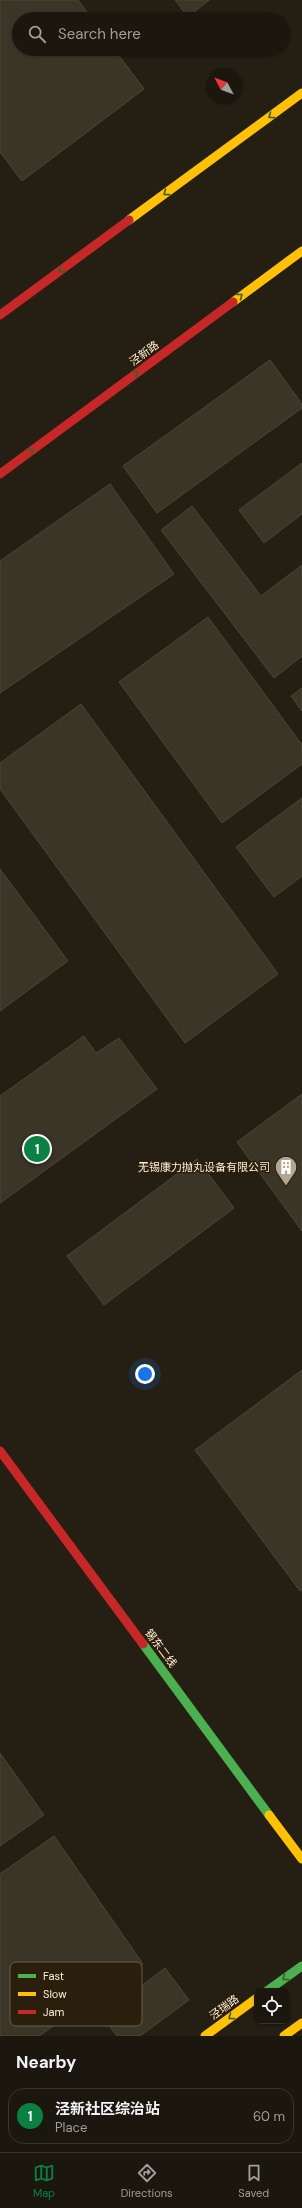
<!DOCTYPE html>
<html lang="en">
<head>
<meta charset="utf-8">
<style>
	body { margin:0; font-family:"DM Sans","Noto Sans SC",sans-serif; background:#241f17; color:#f1f3f6 }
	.controls { position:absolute; right:12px; bottom:12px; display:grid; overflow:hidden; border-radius:8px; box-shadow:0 1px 3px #0004 }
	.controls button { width:36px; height:36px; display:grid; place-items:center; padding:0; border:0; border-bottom:1px solid #39352e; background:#1b160e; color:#f1f3f6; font:20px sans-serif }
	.compass { position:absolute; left:206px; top:68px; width:36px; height:36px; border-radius:50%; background:#1b160e; box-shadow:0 1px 3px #0004; rotate:311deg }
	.you { position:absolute; left:145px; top:1374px; width:14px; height:14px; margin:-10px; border:3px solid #fff; border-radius:50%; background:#1a73e8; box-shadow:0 0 0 6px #1a73e833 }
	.badge { display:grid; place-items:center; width:26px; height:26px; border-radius:50%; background:#0b8043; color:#fff; font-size:13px; font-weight:700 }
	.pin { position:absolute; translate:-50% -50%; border:2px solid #fff; box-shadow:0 1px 4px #0006 }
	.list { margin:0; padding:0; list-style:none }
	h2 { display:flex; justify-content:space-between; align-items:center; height:52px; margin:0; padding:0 16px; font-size:17px }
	h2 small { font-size:13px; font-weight:400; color:#a09f9e }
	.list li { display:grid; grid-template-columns:26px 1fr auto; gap:12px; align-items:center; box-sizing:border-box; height:56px; margin:0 8px 8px; padding:0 8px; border:1px solid #39352e; border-radius:16px }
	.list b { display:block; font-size:15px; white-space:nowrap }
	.list p { margin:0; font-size:13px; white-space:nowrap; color:#a09f9e }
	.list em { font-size:13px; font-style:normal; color:#a09f9e }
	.icon { flex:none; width:22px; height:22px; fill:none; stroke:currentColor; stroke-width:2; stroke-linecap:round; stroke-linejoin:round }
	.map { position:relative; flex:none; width:302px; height:2036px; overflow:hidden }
	.search { position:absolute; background:#1b160e; box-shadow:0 1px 3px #0004; left:12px; right:12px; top:12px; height:44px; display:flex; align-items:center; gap:10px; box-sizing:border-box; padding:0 14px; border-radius:22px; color:#a09f9e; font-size:15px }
	.sheet { height:116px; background:#1b160e }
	nav { display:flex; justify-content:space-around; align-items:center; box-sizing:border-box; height:56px; border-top:1px solid #39352e; background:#1b160e; font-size:11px; color:#a09f9e }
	nav a { display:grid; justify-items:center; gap:2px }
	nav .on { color:#0b8043 }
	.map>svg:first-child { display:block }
	.building { fill:#3b3528; stroke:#4e4635 }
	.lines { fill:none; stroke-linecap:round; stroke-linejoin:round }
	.fast { stroke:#4caf50; stroke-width:9 }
	.slow { stroke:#ffc107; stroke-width:9 }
	.jam { stroke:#c62828; stroke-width:9 }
	.oneway { stroke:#39602b }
	.labels { text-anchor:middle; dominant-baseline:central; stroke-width:3; stroke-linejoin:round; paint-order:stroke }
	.street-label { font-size:11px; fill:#ffedd6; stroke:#2a1f0d }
	.poi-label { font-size:11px; fill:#ffedd6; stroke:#2a1f0d; text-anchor:end }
	.key { fill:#2a1f0d; stroke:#6a5d49; stroke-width:1 }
	.key-label { font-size:11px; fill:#ffedd6 }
</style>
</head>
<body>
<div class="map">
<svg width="302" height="2036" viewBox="0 0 302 2036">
	<rect width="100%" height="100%" fill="#241e13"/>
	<path class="building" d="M0 0H78L92 19H19V49H114L144 89 22 181 0 152Z
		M175 0H209L188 17Z
		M270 360 302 404V408L157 513 123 466Z
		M302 463V514L264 543 239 510Z
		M110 484 174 574 0 693V561Z
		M192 506 261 596 302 565V656L274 678 161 530Z
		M208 617 302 745V764L222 823 119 682Z
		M302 688V711L291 696Z
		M81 704 278 974 185 1043 0 789V763Z
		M302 798V876L274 897 236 847Z
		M0 869 68 961 0 1011Z
		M84 1036 96 1053 119 1038 157 1089 0 1203V1096Z
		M302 1094V1231L237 1142Z
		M197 1159 234 1208 104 1305 67 1256Z
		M302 1370V1589L300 1591 195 1450Z
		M0 1753 44 1815 0 1846Z
		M54 1836 143 1964 39 2036H0V1874Z
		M165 1968 189 2000 140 2036H117L102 2016Z"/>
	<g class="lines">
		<path class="fast" d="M143 1644 269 1815
			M267 1991 302 1966"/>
		<path class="slow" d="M129 220 302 93
			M233 302 302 251
			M269 1815 302 1859
			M205 2036 257 1998
			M284 2036 302 2023"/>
		<path class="jam" d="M0 315 129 220
			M0 474 233 302
			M0 1451 143 1644"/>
	</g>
	<defs><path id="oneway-chevron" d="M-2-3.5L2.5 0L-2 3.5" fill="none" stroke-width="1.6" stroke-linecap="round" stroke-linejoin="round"/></defs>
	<g class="oneway">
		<use href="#oneway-chevron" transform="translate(271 116) rotate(144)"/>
		<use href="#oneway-chevron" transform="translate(166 193) rotate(144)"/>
		<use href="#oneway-chevron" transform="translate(61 270) rotate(144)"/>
		<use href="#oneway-chevron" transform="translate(240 296) rotate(-36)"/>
		<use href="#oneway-chevron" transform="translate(136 373) rotate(-36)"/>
		<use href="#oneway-chevron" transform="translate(31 451) rotate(-36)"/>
		<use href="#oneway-chevron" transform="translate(285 1978) rotate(144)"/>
		<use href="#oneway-chevron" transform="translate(231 2017) rotate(144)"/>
	</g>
	<defs>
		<g id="building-pin" transform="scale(1.15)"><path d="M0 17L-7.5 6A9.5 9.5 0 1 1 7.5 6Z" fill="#b2a592" stroke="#2a1f0d"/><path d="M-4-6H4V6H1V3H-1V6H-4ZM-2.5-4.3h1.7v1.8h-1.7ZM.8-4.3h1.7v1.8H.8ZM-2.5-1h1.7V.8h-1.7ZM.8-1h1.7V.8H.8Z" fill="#fff"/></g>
	</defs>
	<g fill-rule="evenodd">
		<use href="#building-pin" x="286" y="1167"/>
	</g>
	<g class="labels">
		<g class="street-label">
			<text transform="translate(144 353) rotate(-36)">泾新路</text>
			<text transform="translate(161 1648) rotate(53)">锡东二线</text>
			<text transform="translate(224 2007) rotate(-36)">泾瑞路</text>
		</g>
		<g class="poi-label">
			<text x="270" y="1167">无锡康力抛丸设备有限公司</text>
		</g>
	</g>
	<rect x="10" y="1962" width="132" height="64" rx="6" class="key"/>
	<rect x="18" y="1974" width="18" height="4" fill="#4caf50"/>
	<rect x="18" y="1992" width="18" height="4" fill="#ffc107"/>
	<rect x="18" y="2010" width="18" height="4" fill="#c62828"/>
	<g class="key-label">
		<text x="43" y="1980">Fast</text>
		<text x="43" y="1998">Slow</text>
		<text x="43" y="2016">Jam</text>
	</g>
</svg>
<div class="controls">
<button><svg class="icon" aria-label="locate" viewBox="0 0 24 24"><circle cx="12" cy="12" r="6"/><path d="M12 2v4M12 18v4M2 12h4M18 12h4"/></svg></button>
</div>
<svg class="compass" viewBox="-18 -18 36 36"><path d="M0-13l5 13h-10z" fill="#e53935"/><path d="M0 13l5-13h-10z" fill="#a09f9e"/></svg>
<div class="you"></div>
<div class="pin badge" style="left:37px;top:1149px">1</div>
<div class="search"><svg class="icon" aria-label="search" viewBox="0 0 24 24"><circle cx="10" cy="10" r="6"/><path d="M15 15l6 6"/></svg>Search here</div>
</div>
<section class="sheet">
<h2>Nearby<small></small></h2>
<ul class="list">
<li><span class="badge">1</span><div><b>泾新社区综治站</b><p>Place</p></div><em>60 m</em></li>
</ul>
</section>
<nav>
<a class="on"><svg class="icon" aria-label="map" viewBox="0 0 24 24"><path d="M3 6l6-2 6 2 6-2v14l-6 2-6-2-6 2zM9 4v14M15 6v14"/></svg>Map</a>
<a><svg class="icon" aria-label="directions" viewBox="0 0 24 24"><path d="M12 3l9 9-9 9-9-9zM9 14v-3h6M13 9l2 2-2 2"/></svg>Directions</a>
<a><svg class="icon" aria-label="saved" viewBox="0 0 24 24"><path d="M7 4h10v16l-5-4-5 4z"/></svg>Saved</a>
</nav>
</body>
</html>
